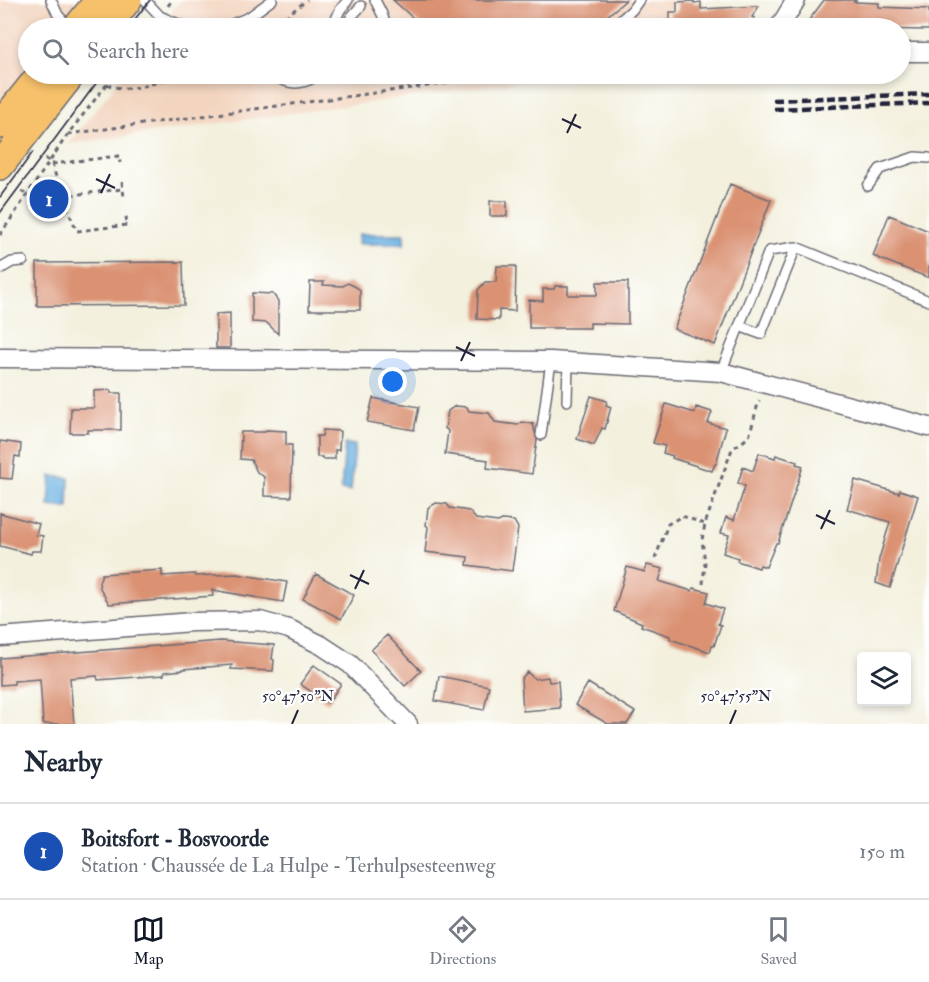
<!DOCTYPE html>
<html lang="en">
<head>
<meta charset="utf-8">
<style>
	body { margin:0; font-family:"IM FELL Double Pica",serif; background:#f2f2f3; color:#1f2937 }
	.controls { position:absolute; right:18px; bottom:18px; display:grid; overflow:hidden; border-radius:6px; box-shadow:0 3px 9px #0003 }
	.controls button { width:54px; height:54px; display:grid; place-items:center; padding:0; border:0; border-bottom:2px solid #e0e1e3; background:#fff; color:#1f2937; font:30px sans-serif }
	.you { position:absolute; left:393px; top:382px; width:21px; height:21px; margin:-15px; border:4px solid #fff; border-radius:50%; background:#1a73e8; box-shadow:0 0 0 9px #1a73e833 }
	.badge { display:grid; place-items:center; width:39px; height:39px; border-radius:50%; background:#111827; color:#fff; font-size:20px; font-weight:700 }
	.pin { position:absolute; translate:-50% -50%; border:3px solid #fff; box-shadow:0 2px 6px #0006 }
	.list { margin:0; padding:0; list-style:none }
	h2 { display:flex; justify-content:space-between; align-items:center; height:78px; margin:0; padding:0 24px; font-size:26px }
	h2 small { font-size:20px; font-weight:400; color:#747a83 }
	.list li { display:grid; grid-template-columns:39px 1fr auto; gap:18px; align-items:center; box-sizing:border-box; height:96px; padding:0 24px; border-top:2px solid #e0e1e3 }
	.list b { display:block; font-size:22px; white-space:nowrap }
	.list p { margin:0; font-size:20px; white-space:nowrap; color:#747a83 }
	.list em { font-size:20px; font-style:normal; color:#747a83 }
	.icon { flex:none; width:33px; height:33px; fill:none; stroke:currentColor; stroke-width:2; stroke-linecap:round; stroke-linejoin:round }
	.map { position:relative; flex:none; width:929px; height:724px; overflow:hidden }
	.search { position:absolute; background:#fff; box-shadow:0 3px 9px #0003; left:18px; right:18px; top:18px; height:66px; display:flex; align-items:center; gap:15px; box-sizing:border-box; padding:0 21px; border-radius:33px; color:#747a83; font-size:22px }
	.sheet { height:174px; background:#fff }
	nav { display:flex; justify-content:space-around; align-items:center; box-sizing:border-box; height:84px; border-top:2px solid #e0e1e3; background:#fff; font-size:16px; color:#747a83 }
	nav a { display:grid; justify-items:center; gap:3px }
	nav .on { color:#111827 }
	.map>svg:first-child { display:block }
	.built { fill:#f3d4be }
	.water { fill:#6bb1e1; stroke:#466a8e; stroke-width:1.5 }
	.building { fill:#da9273 }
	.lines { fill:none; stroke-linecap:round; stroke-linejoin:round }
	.lane-casing { stroke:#6b6a74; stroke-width:12 }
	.street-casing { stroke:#6b6a74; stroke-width:21 }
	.primary-casing { stroke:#6b6a74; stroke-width:30 }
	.path { stroke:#6b6a74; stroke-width:3; stroke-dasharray:4.5 4.5; stroke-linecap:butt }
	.lane { stroke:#fff; stroke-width:9 }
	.street { stroke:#fff; stroke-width:18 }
	.primary { stroke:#f6c16b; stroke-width:27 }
	.tram { stroke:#22223b; stroke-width:1.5 }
	.rail { stroke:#22223b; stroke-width:4.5; stroke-dasharray:9 4.5; stroke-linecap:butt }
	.ticks { fill:none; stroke:#22223b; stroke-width:2 }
	.ticks-label { font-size:15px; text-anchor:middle; fill:#22223b; stroke:#fff; stroke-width:4.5; stroke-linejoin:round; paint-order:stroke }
</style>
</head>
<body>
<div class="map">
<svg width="929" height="724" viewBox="0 0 929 724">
	<rect width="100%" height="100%" fill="#fff"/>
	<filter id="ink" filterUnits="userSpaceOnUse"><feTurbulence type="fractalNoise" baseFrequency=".0167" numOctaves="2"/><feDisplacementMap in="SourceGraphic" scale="12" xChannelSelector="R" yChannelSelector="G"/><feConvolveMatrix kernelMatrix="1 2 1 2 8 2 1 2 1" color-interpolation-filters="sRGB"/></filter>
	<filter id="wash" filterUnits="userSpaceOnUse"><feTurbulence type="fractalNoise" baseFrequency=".008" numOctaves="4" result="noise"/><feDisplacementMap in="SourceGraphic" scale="24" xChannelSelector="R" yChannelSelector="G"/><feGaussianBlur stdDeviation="1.35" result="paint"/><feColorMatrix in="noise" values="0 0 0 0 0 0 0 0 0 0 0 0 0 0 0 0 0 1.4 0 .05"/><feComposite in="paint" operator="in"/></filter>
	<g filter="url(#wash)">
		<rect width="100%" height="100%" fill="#f3f0dd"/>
		<path class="built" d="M0 0H90L68 28H28V74L0 118Z
			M181 0H676L656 28H159Z
			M124 74H575L69 144Z"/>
		<path class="water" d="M359 234H404V244H358Z
			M345 444 355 445 351 491 341 490Z
			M51 476 69 478 68 508 49 506Z"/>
		<g id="blocks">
			<path class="building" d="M393 0H626L593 28H424Z
				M824 0H856L854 2 879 3V7L929 9V30L803 28Z
				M694 1V3L701 2V9L759 6 752 17 755 18 748 28H670V12H677V2Z
				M730 184 771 200 715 345 674 329Z
				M490 201H507V216H490Z
				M889 215 929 231V278L873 256Z
				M183 262 184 305 37 306V263Z
				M497 266H516L515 311 499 310V320L477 319 478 290 485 282H496Z
				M310 282H324L323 285 343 286 348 283 356 287 360 290V310H309Z
				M597 282H628V324L590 323V328H529V300L543 301V289H554L555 286H568V295H597Z
				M252 293 273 294 278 301V334L267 323 252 322Z
				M230 313V348H216V314Z
				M111 390V393H121V430H88V433H70L71 408H94V391Z
				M591 396 607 401 606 405 611 407 605 429 602 428 594 445 577 439Z
				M373 398 419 407 414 430 367 422Z
				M666 404 695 413 696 407 712 412 708 423 726 428 716 464H715L712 471 672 458 673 456 663 453 665 446 653 443Z
				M455 406 467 407 469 411 489 413 495 422 518 425 522 422 533 424 537 440 532 474 487 468 488 460 445 454 448 431 445 428 448 411Z
				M266 430 286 431V445H292L291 497 264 496V477L257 472 251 460 240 459 241 432H265Z
				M323 430 340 431 339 450H335V459H322V457H317V436H322Z
				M0 441 21 444 20 457 15 456 12 479 0 478Z
				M759 453 775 458 776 455 797 462 796 464 803 466 778 543H776L766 567 760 565 759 568 737 561 738 558 723 553 729 535 721 533 726 517 734 520 745 486 738 483 743 467 753 471Z
				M855 480 899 493 900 490 918 496 890 588 876 583 879 559 890 522 847 509Z
				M436 503 447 504 450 508 469 511 476 519 498 522 502 520 514 521 518 528 512 571 467 565 468 557 425 552 428 527 426 525 428 508Z
				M0 513 39 524 36 535 43 536 41 551H32L31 554 0 546Z
				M647 565 663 569 659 581 692 591 693 588 709 592 706 603 723 609 718 624 721 625 714 646H712L710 652 670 639V636L641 626 642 623 614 611 627 567 645 572Z
				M162 570V576L195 574V576L237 574 287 582 283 602 212 590 213 596 109 604 100 588 99 582 102 574Z
				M316 574 354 595 341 619 303 599Z
				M387 635 421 671 405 686 371 650Z
				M221 641 274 645 272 659 274 660 273 671 231 669 232 665 183 669V670L164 672V675L98 680 97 676 70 678 74 724H43L40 679 14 681V684L0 685V658Z
				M314 665 341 684 328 703 300 684Z
				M527 672 535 679 548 677 549 682 558 681 560 708 523 711 521 679Z
				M439 676 489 686 484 710 435 701Z
				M588 683 635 712 627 724H608L575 705Z"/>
		</g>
	</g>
	<g filter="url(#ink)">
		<use href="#blocks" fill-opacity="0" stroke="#6b6a74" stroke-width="1.5"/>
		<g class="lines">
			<g class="lane-casing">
				<path id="lane" d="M51 0 58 15 70 28
					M145 0 160 16 187 28
					M375 0 382 14 387 28
					M223 28 249 17 272 0
					M332 28 340 10 348 0
					M346 28 351 17 361 6
					M612 28 632 10 639 0
					M270 74C289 85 302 87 319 74
					M868 186 880 169 915 157 929 158
					M0 269 12 262 23 261
					M739 326 761 334 796 247
					M721 372 769 251 796 247 929 301
					M567 401 568 362
					M541 435 551 361"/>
			</g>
			<g class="street-casing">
				<path id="street" d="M779 28 796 0
					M900 52H929
					M0 358 551 361 721 372 929 427
					M0 637 192 622 260 621 289 629 321 645 350 664 408 724"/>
			</g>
			<g class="primary-casing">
				<path id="primary" d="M76 28 99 0
					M106 28 128 0
					M0 125 41 74
					M0 166 72 74"/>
			</g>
			<path class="path" d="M168 6 172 0
				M271 28 307 0
				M107 84C129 95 158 82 179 74
				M68 134 449 83 457 74
				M45 158 52 164 62 196 77 231 127 225 126 216
				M52 164 119 156 120 163
				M122 182 124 197
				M21 191 27 195
				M62 196 123 189
				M0 235 68 134 115 74
				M655 559 668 524 682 516 705 524
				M703 584 705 562 702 540 705 524 732 449 749 437 759 400"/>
			<use href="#lane" class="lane"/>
			<use href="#street" class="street"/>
			<use href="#primary" class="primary"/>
			<path class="tram" d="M128 28 150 0
				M0 197 33 152
				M0 213 103 74"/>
			<path class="rail" d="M773 100 929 94
				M774 109 929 103"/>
		</g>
	</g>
	<path class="ticks" d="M562 119 581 128M567 133 576 114M96 179 115 188M101 193 110 174M456 347 475 356M461 361 470 342M816 515 835 524M821 529 830 510M350 575 369 584M355 589 364 570M292 724 298 710M730 724 736 710"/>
	<g class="ticks-label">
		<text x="298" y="701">50°47'50"N</text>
		<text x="736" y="701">50°47'55"N</text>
	</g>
</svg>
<div class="controls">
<button><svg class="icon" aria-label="layers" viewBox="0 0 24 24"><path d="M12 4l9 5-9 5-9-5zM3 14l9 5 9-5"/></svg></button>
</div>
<div class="you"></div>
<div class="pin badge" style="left:49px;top:199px;background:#1a4fb4">1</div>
<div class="search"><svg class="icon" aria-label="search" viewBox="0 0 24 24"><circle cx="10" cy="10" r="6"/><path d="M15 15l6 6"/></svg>Search here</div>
</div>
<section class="sheet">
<h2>Nearby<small></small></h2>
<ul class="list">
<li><span class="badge" style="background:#1a4fb4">1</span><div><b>Boitsfort - Bosvoorde</b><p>Station · Chaussée de La Hulpe - Terhulpsesteenweg</p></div><em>150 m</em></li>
</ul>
</section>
<nav>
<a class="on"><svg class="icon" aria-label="map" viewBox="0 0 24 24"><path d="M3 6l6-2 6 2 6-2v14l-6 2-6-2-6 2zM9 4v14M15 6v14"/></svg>Map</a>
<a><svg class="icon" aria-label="directions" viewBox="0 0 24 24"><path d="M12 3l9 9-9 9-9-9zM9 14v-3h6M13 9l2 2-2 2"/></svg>Directions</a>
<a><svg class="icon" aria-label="saved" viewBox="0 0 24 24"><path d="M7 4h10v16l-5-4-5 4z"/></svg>Saved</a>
</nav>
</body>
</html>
